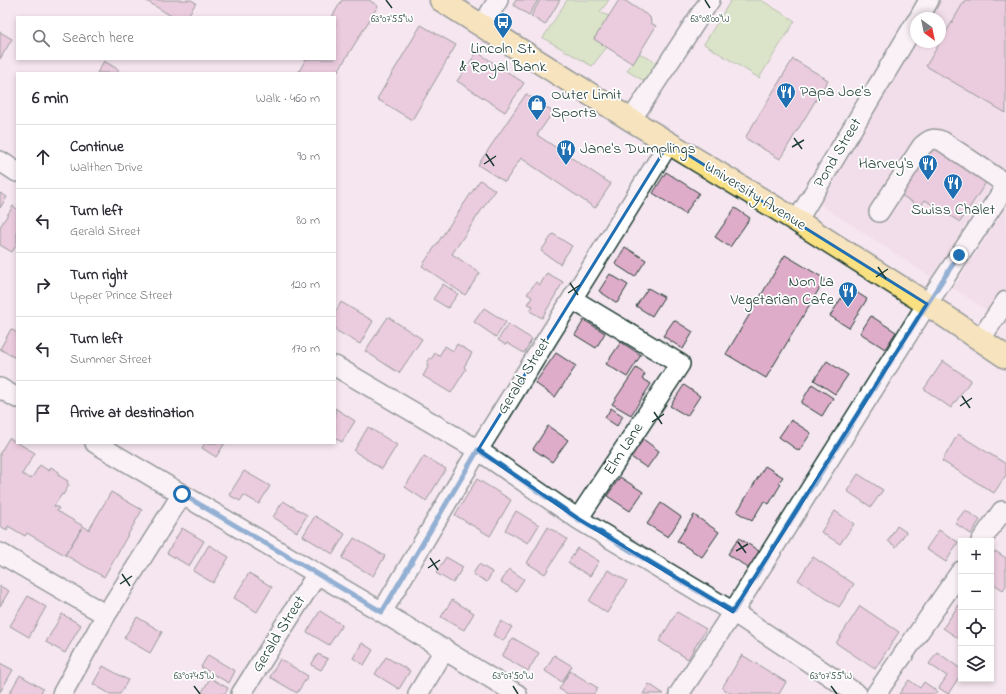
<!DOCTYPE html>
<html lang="en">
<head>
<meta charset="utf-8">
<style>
	body { margin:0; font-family:"Indie Flower",sans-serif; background:#f2f2f3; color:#2b2b33 }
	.controls { position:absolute; right:12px; bottom:12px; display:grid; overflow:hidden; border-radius:0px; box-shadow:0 2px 6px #0003 }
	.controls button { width:36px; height:36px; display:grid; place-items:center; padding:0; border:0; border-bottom:1px solid #e1e1e2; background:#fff; color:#2b2b33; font:20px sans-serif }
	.compass { position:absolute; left:910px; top:12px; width:36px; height:36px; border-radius:50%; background:#fff; box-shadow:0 2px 6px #0003; rotate:147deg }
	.stop { position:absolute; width:12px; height:12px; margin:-9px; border:3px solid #1f6fb2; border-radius:50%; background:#fff }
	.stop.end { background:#1f6fb2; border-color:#fff; box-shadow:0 1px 4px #0008 }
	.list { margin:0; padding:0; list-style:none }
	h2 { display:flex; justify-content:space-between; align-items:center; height:52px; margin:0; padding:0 16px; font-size:17px }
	h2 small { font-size:13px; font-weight:400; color:#7c7c81 }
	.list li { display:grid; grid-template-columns:26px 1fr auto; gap:12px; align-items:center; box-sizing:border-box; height:64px; padding:0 16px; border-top:1px solid #e1e1e2 }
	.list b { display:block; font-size:15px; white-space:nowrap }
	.list p { margin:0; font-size:13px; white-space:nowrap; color:#7c7c81 }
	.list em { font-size:13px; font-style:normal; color:#7c7c81 }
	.icon { flex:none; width:22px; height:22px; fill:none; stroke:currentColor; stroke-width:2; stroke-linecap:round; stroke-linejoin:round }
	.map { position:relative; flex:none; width:1006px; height:694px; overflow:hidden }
	.search { position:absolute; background:#fff; box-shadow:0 2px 6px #0003; left:16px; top:16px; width:320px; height:44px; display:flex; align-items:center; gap:10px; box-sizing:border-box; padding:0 14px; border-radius:0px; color:#7c7c81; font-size:15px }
	.panel { position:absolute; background:#fff; box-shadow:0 2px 6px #0003; left:16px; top:72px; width:320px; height:372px; border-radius:0px }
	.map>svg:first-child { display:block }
	.built { fill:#eed5e4 }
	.green { fill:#bae09a; stroke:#6c8e67 }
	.building { fill:#deacc9; stroke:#1f3d34 }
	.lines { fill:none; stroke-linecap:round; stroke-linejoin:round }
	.minor-casing { stroke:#1f3d34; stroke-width:22 }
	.major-casing { stroke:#1f3d34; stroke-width:25 }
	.minor { stroke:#fff; stroke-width:19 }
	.major { stroke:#f9e181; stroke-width:22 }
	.route { stroke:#1f6fb2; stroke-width:5 }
	.marked { fill:none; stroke:#1f6fb2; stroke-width:3; stroke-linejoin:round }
	.ticks { fill:none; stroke:#1f3d34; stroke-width:1.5 }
	.labels { text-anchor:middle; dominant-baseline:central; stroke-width:3.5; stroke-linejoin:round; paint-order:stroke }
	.poi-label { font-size:16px; fill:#1f3d34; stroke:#fff; text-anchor:start }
	.street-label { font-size:16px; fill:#1f3d34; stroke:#fff }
	.ticks-label { font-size:10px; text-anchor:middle; fill:#1f3d34; stroke:#fff; stroke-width:3.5; stroke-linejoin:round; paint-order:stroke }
</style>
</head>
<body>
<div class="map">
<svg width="1006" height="694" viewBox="0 0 1006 694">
	<rect width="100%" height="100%" fill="#f5e6ef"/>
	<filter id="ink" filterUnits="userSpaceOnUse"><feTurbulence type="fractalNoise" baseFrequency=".025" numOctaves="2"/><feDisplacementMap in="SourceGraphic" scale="8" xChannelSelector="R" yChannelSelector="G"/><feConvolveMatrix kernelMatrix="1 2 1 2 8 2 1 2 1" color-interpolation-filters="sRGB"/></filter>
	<g filter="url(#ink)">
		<path class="built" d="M941 0H1006V165L931 277 818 203 916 42H940V18H930Z
			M1006 208V325L992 314 953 288Z"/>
		<path class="green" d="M567 0H609L600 12 609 16 594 39 607 47 592 66 543 38Z
			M731 0H761L795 21 759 78 704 44Z
			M639 53 659 64 646 82 627 71Z"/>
		<path class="building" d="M145 0H191L196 3 187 17H173Z
			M342 0H369L378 6 335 76V73H298L306 59H335V17H332Z
			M516 0H538L529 15 513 5Z
			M540 0H560L545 25 531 16Z
			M619 0H624L650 17 651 23 656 26 633 64 594 39Z
			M965 0H1006V113L926 66Z
			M421 25 456 45 412 120 377 99Z
			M0 32 12 39 0 59Z
			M477 52 524 83 505 112 457 81Z
			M793 59 828 80 780 159 745 138Z
			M104 61 119 70 117 73H97Z
			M526 94 553 112 537 135 611 184 595 208 521 158 505 182 478 165Z
			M932 146 987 181 960 222 925 200 920 207 901 195Z
			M666 172 699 193 685 214 653 193Z
			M480 180 495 190 452 254 480 273 465 295 422 266Z
			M0 193 7 197 0 208Z
			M13 206 17 209V244L12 252 0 245V227Z
			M735 208 750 218 730 247 715 237Z
			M553 234 572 246 560 264 541 251Z
			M625 247 646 260 635 277 615 264Z
			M785 255 825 279 766 378 726 354Z
			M547 273 563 282 542 318 530 311 533 306 528 304 532 297 527 294 536 282 540 285Z
			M610 274 628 285 617 303 599 291Z
			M443 284 458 294 448 308 433 299Z
			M848 287 867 299 849 328 830 316Z
			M648 288 664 297 652 316 636 306Z
			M341 302 373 321 360 344 335 330V313Z
			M484 308 506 322 496 337 474 322Z
			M871 316 896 332 885 349 860 333Z
			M388 317 422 339 399 373 365 351Z
			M584 320 605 333 596 348 575 335Z
			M674 320 693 332 683 349 663 336Z
			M508 324 532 339 524 353 507 343 506 345 498 340Z
			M11 329 17 333V359L0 349Z
			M621 342 641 355 627 377 606 364Z
			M457 344 472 353 464 367 466 369 451 393 423 376 428 367 427 364 429 359 432 358 435 353 439 356 445 346 453 351Z
			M556 353 576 366 555 397 535 383Z
			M827 361 848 375 835 394 814 380Z
			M943 361 971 380 951 408 924 389Z
			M636 368 645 374 642 379 651 384 631 415 612 404Z
			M812 384 833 398 822 416 801 403Z
			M684 385 700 396 687 416 670 406Z
			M335 408 355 421 342 442 335 438Z
			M611 408 623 416 617 426 605 418Z
			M791 420 811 433 799 451 779 437Z
			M548 426 568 440 552 462 533 449Z
			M368 427 397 445 382 469 354 451Z
			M958 434 1006 464V475L994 493 942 461Z
			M9 438 35 453 22 474 31 479 40 465 49 471 51 467 59 472 58 475 68 481 67 483 69 485 63 495 62 494 54 506 59 508 57 511 83 526 65 555 27 533 25 536 8 526 7 530 0 526V453Z
			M643 439 659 451 647 468 631 457Z
			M205 443H225L216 457 202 448Z
			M424 456 446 469 426 501 405 487Z
			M765 466 783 477 779 482 781 484 769 504 764 501 752 521 737 512Z
			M244 471 270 486 259 504 244 495 240 501 229 495Z
			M858 474 883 490 871 507 847 491Z
			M620 477 643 492 630 511 607 496Z
			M477 479 511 500 490 536 455 515Z
			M111 492 142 510 104 577 65 555 83 526 89 530Z
			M283 501 307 515 297 532 273 517Z
			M661 503 681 517 668 537 647 524Z
			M965 510 980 520 971 534 955 523Z
			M516 511 539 525 528 543 505 530Z
			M835 511 854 524 840 544 821 532Z
			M694 515 719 532 702 557 677 541Z
			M315 516 345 534 333 554 303 536Z
			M897 526 906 532 896 547 888 541Z
			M548 527 567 539 545 574 527 563Z
			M182 528 204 541 189 566 167 553Z
			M939 530 958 542 946 562 926 549Z
			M354 538 385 556 373 576 342 558Z
			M739 538 762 553 751 570 728 554Z
			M209 545 229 557 213 583 193 571Z
			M577 548 599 561 590 576 568 563Z
			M995 551 1006 558V586L1003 590 991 582V557Z
			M446 557 463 567 453 583 436 573Z
			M813 557 854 584 839 607 798 580Z
			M479 564 492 572 487 582 473 574Z
			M509 569 524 579 516 591 501 582Z
			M608 570 627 581 607 613 589 601Z
			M249 573 272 587 257 612 234 598Z
			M0 586 9 591 0 606Z
			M28 596 46 607 29 637 10 626Z
			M452 600 474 613 464 630 441 617Z
			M961 602V640L943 628Z
			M860 606 899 632 875 669 836 643Z
			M320 611 342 625 329 645 307 632Z
			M677 612 706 629 688 659 659 641Z
			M62 614 81 625 65 653 46 642Z
			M137 617 162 632 150 653 124 638Z
			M501 621 512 627 503 641 493 635Z
			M513 638 539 653 528 671 502 656Z
			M362 643 373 650 364 665 353 658Z
			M937 652 961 669V674L948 694 939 688 947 676 929 664Z
			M318 654 328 659 321 670 311 665Z
			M208 655 235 671 229 683 201 667Z
			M554 655 572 666 562 682 545 671Z
			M742 655 786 682 779 694H732L722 688Z
			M386 657 410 671 399 689 375 674Z
			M280 659 308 676 297 693 270 677Z
			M0 663 13 670 0 692Z
			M103 666 128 680 120 694H110L93 684Z
			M570 671 598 688 594 694H568L559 689Z
			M20 675 43 689 40 694H9Z
			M210 678 228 688 225 694H201Z
			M909 680 920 688 924 682 937 691 935 694H899Z
			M649 684 664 694H643Z"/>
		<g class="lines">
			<g class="minor-casing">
				<path id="minor" d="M919 18 929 0
					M482 26 498 0
					M631 120 710 0
					M0 161 17 172
					M879 212 922 146C929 140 933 137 942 141L1006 184
					M797 221 916 22
					M572 299 680 364 578 519
					M980 340 1006 301
					M335 366 478 450 578 519 733 612 857 694
					M0 388 17 398
					M95 443 382 612 517 694
					M981 541 1002 511
					M0 553 106 615
					M382 612 478 450 669 143
					M62 694 106 615 182 494
					M241 694 317 574
					M418 694 445 649
					M679 694 733 612 927 304 1006 186
					M876 694 961 571"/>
			</g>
			<g class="major-casing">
				<path id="major" d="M441 0 631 120 797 221 927 304 1006 357"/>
			</g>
			<use href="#minor" class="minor"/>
			<use href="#major" class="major"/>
		</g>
	</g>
	<g class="lines" filter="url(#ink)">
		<path class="route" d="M182 494 382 612 478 450 578 519 733 612 927 304 959 255"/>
	</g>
	<path d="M0 0H1006V694H0ZM669 143 927 304 733 612 578 519 478 450Z" fill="#f5e6ef" fill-opacity=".55" fill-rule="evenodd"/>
	<path class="marked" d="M669 143 927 304 733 612 578 519 478 450Z"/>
	<path class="ticks" d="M386 0 392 8M705 0 710 8M794 138 802 149M792 147 804 140M486 154 494 166M484 164 496 156M878 267 886 279M876 277 888 269M570 283 578 295M568 293 580 285M962 396 970 408M960 406 972 398M654 412 662 424M652 422 664 414M738 542 746 553M736 551 748 544M430 558 438 570M428 568 440 560M122 574 130 586M120 584 132 576M194 686 200 694M513 686 518 694M831 686 837 694"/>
	<defs>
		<g id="bus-pin" transform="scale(1)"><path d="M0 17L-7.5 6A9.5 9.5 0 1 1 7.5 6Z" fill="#1f6fb2" stroke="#fff"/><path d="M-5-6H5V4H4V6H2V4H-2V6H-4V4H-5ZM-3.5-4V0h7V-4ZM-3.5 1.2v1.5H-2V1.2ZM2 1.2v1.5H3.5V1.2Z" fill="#fff"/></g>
		<g id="restaurant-pin" transform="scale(1)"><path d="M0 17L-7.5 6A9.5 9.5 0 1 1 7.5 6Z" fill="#1f6fb2" stroke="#fff"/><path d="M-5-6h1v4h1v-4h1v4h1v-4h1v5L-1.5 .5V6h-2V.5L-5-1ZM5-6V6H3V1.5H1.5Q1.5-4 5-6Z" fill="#fff"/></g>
		<g id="shop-pin" transform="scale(1)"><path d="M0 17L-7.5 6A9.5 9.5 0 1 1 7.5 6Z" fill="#1f6fb2" stroke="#fff"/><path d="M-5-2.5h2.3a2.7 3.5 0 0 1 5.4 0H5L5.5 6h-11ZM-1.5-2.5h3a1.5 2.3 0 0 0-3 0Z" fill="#fff"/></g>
	</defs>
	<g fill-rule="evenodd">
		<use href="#bus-pin" x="503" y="22"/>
		<use href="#restaurant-pin" x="786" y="92"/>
		<use href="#shop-pin" x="537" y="104"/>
		<use href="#restaurant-pin" x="566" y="149"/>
		<use href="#restaurant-pin" x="928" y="164"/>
		<use href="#restaurant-pin" x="953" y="183"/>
		<use href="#restaurant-pin" x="848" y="291"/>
	</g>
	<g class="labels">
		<g class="poi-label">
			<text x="503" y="49" text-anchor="middle">Lincoln St.<tspan x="503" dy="18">&amp; Royal Bank</tspan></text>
			<text x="800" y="92">Papa Joe's</text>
			<text x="551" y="95">Outer Limit<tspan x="551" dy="18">Sports</tspan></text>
			<text x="580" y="149">Jane's Dumplings</text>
			<text x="914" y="164" text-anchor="end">Harvey's</text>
			<text x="953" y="210" text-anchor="middle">Swiss Chalet</text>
			<text x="834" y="282" text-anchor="end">Non La<tspan x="834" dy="18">Vegetarian Cafe</tspan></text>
		</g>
		<g class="street-label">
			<text transform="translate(838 153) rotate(-59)">Pond Street</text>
			<text transform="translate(755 196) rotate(32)">University Avenue</text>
			<text transform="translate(524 376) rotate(-58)">Gerald Street</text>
			<text transform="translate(624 449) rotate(-57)">Elm Lane</text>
			<text transform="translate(279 634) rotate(-58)">Gerald Street</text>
		</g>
	</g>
	<g class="ticks-label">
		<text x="710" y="22">63°08'00"W</text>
		<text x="392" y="22">63°07'55"W</text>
		<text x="194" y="679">63°07'45"W</text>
		<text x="513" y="679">63°07'50"W</text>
		<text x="831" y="679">63°07'55"W</text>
	</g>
</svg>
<div class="controls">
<button>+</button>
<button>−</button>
<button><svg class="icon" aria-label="locate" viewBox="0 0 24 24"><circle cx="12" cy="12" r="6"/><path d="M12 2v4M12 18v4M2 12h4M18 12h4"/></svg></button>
<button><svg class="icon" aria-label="layers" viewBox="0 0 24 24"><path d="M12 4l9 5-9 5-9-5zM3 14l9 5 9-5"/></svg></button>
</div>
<svg class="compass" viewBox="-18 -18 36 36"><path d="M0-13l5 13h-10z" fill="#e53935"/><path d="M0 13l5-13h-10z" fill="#7c7c81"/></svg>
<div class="stop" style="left:182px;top:494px"></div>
<div class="stop end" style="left:959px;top:255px"></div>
<div class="search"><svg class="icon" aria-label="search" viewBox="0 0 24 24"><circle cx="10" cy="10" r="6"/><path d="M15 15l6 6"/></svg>Search here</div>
<section class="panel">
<h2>6 min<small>Walk · 460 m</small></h2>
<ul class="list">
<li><svg class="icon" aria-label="ahead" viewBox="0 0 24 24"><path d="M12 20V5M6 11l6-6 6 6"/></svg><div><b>Continue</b><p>Walthen Drive</p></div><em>90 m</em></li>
<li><svg class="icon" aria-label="left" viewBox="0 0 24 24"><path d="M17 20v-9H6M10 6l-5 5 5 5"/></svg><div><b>Turn left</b><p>Gerald Street</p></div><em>80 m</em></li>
<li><svg class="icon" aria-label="right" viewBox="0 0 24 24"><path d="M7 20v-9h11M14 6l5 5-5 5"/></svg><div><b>Turn right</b><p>Upper Prince Street</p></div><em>120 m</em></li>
<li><svg class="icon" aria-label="left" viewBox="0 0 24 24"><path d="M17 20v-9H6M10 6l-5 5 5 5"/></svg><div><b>Turn left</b><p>Summer Street</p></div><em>170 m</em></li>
<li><svg class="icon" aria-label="arrive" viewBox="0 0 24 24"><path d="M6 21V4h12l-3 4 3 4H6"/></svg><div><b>Arrive at destination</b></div></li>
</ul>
</section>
</div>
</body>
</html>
